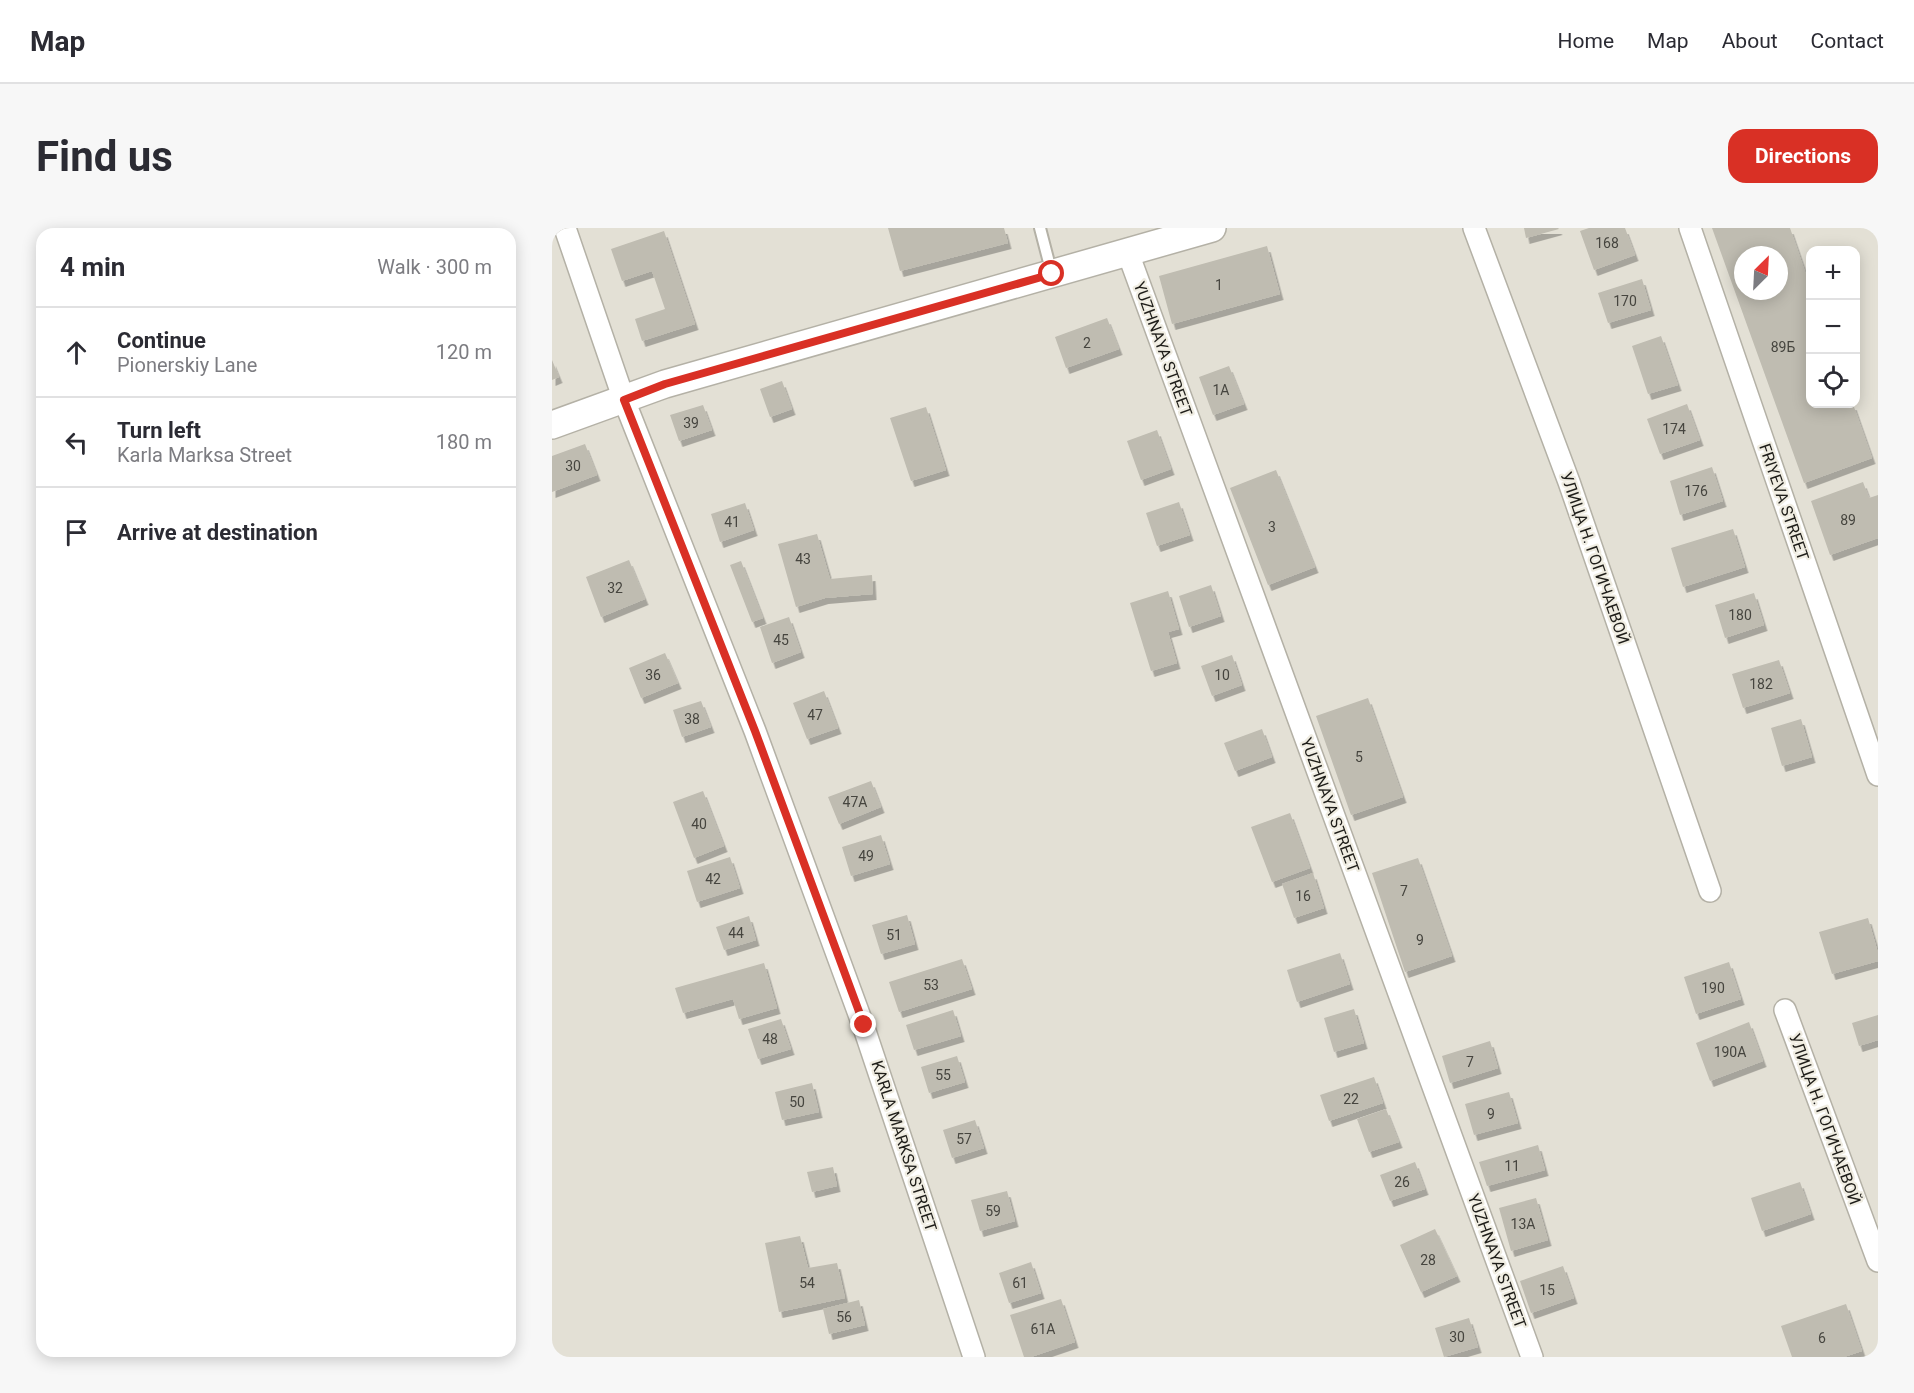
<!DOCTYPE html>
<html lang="en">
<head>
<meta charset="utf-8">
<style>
	body { margin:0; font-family:Roboto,sans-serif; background:#f7f7f7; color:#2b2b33 }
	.controls { position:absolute; right:18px; top:18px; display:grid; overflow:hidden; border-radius:12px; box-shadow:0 3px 15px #0003 }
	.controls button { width:54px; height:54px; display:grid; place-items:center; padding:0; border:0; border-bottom:2px solid #e1e1e2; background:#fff; color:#2b2b33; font:30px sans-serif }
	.compass { position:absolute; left:1182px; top:18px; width:54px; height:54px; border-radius:50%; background:#fff; box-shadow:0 3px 15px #0003; rotate:24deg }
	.stop { position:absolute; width:18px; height:18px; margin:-14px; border:4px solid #d93025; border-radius:50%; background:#fff }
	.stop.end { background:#d93025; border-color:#fff; box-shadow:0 2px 6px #0008 }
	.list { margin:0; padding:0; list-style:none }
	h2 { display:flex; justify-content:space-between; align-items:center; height:78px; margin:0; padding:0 24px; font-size:26px }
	h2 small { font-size:20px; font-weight:400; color:#7c7c81 }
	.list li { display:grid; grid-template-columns:39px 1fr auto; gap:18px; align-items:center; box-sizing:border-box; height:90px; padding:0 24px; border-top:2px solid #e1e1e2 }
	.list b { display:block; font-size:22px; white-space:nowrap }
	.list p { margin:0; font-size:20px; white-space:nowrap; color:#7c7c81 }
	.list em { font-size:20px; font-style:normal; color:#7c7c81 }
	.icon { flex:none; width:33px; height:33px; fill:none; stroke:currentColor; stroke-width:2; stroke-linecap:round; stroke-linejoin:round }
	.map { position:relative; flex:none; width:1326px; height:1129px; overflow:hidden; border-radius:18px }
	header { display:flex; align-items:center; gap:36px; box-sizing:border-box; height:84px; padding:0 30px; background:#fff; border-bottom:2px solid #e1e1e2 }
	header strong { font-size:28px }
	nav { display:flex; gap:33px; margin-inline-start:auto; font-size:21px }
	.intro { display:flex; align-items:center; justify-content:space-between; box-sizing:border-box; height:144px; padding:0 36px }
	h1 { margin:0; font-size:42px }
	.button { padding:15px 27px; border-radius:18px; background:#d93025; color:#fff; font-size:21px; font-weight:700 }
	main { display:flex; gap:36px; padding:0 36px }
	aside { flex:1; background:#fff; border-radius:18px; box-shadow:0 3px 15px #0003 }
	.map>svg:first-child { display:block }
	.building { fill:#bfbcb1; fill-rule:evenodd; filter:url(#shadow) }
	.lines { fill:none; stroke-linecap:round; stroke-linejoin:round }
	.service-casing { stroke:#b4b1a6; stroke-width:14 }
	.minor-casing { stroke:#b4b1a6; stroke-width:24 }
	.tertiary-casing { stroke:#b4b1a6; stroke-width:30 }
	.service { stroke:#fff; stroke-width:10 }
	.minor { stroke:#fff; stroke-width:21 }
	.tertiary { stroke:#fff; stroke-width:27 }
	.route { stroke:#d93025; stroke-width:8 }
	.labels { text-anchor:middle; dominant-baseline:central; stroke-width:4.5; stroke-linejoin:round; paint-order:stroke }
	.number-label { font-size:14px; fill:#46453f }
	.street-label { font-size:16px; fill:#1e1d19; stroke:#f0ede2 }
</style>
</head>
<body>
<header>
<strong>Map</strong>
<nav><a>Home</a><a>Map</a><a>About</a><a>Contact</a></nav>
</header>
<div class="intro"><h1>Find us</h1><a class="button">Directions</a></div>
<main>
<aside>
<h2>4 min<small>Walk · 300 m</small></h2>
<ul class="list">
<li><svg class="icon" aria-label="ahead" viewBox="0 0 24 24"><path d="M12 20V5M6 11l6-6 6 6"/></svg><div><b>Continue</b><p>Pionerskiy Lane</p></div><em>120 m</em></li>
<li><svg class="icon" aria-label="left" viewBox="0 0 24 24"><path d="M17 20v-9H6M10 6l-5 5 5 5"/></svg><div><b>Turn left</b><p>Karla Marksa Street</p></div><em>180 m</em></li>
<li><svg class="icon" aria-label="arrive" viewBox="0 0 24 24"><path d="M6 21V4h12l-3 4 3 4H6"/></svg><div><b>Arrive at destination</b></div></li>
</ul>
</aside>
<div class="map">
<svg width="1326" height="1129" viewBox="0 0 1326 1129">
	<defs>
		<filter id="shadow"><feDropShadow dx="3.5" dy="6" stdDeviation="0" flood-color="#0004"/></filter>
	</defs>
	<rect width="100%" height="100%" fill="#e3e0d5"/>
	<path class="building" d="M336 0H452L456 15 348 43Z
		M972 0H1006L1007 1 974 10Z
		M1037 0H1073L1083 27 1042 42 1028 3Z
		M1160 0H1238L1258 58V176H1301L1320 230 1252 255ZM1191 27H1227V63H1191Z
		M112 3 143 96 90 113 83 91 113 81 100 43 70 53 59 21Z
		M715 18 728 66 620 96 607 48Z
		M1090 51 1099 82 1056 95 1046 65Z
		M555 90 567 121 514 140 503 109Z
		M1109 108 1126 157 1096 166 1080 118Z
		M0 132 7 149 0 152Z
		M677 138 692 176 661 187 647 149Z
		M230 153 240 181 218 189 208 161Z
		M1135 176 1148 212 1108 226 1095 191Z
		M151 177 160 202 127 213 118 187Z
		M374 179 394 242 359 253 338 190Z
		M605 202 619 241 589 252 575 213Z
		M33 216 45 247 0 264V228Z
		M1160 239 1171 273 1128 287 1118 253Z
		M724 242 763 339 716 357 678 260Z
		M1311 254 1317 270 1326 267V310L1278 327 1259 273Z
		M627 274 638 307 605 318 594 285Z
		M193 275 202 302 168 314 159 286Z
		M1181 301 1193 339 1131 359 1119 320Z
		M265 306 278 351 320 347 321 366 273 370 244 379 226 316Z
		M77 332 93 371 49 389 34 349Z
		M189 333 211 390 200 394 178 337Z
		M659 357 669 388 637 399 627 368Z
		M616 363 627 401 616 404 625 435 599 443 578 375Z
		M1202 365 1212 397 1173 410 1163 377Z
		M237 389 249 424 220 435 208 399Z
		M113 425 126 455 89 470 77 440Z
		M680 427 690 457 660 468 649 438Z
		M1227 432 1238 465 1191 480 1180 446Z
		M272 463 286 500 255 511 241 475Z
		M816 470 851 569 799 587 764 488Z
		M149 473 159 499 130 509 121 482Z
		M1249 491 1260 529 1230 538 1219 500Z
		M710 501 720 529 683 543 672 515Z
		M319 553 329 579 287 596 276 569Z
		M151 563 172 618 142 630 121 574Z
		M738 585 758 640 720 654 699 599Z
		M329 607 338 636 299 648 290 619Z
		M178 629 188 660 145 674 135 643Z
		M866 630 900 728 853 744 820 645Z
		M761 645 772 680 742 690 730 656Z
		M355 687 363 716 329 726 320 697Z
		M197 688 204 712 172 722 164 699Z
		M1316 690 1326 725V733L1280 746 1267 704Z
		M788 725 798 756 745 774 735 742Z
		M410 731 420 761 347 784 337 754Z
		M1177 734 1189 771 1144 786 1132 749Z
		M212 735 225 780 187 791 181 771 131 785 123 760Z
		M802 781 812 815 782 824 772 790Z
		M401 782 409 808 362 822 354 797Z
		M1326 787V812L1307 818 1300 795Z
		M229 791 239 821 206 831 196 801Z
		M1197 794 1211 833 1158 853 1144 815Z
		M938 813 946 840 898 855 890 828Z
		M405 828 413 854 377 865 369 839Z
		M822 849 831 875 777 893 768 867Z
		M260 855 267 884 230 892 223 864Z
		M957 864 966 895 922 907 913 876Z
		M834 881 847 914 817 924 805 891Z
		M423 892 432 920 400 930 391 902Z
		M986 917 993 942 935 958 927 934Z
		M863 934 873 961 838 973 828 947Z
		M281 939 285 958 260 964 255 944Z
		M1248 954 1259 986 1210 1003 1199 970Z
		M455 963 463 993 428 1003 419 972Z
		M984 970 996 1012 959 1023 947 980Z
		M883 1001 905 1048 869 1064 848 1017Z
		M248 1008 256 1040 285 1035 293 1070 227 1084 213 1015Z
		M479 1034 489 1065 457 1075 447 1045Z
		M1011 1038 1022 1070 979 1085 968 1053Z
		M509 1071 523 1114 479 1129H472L458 1087Z
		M307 1072 313 1097 277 1106 271 1081Z
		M1294 1076 1310 1123 1292 1129H1240L1229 1098Z
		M917 1090 926 1119 892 1129 883 1100Z"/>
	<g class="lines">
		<g class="service-casing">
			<path id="service" d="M488 0 500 46"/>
		</g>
		<g class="minor-casing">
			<path id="minor" d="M13 0 72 172 203 503 311 797 422 1129
				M922 0 1017 254 1158 663
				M1138 0 1326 547
				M576 25 980 1129
				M1233 782 1326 1033"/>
		</g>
		<g class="tertiary-casing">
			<path id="tertiary" d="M0 197 113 156 660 0"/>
		</g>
		<use href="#service" class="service"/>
		<use href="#minor" class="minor"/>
		<use href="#tertiary" class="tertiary"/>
	</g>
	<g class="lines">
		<path class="route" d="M312 797 203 503 72 172 113 156 500 46"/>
	</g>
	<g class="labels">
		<g class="number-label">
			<text x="1055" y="15">168</text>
			<text x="667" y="57">1</text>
			<text x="1073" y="73">170</text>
			<text x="535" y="115">2</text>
			<text x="1231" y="119">89Б</text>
			<text x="669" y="162">1А</text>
			<text x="139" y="195">39</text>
			<text x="1122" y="201">174</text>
			<text x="21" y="238">30</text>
			<text x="1144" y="263">176</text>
			<text x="1296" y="292">89</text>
			<text x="180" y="294">41</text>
			<text x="720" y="299">3</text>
			<text x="251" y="331">43</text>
			<text x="63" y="360">32</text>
			<text x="1188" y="387">180</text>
			<text x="229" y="412">45</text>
			<text x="101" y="447">36</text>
			<text x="670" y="447">10</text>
			<text x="1209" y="456">182</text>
			<text x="263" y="487">47</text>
			<text x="140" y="491">38</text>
			<text x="807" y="529">5</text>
			<text x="303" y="574">47А</text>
			<text x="147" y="596">40</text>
			<text x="314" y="628">49</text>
			<text x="161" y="651">42</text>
			<text x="852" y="663">7</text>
			<text x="751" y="668">16</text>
			<text x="184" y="705">44</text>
			<text x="342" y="707">51</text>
			<text x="868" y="712">9</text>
			<text x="379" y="757">53</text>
			<text x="1161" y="760">190</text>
			<text x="218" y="811">48</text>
			<text x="1178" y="824">190А</text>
			<text x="918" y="834">7</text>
			<text x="391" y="847">55</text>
			<text x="799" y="871">22</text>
			<text x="245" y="874">50</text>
			<text x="939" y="886">9</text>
			<text x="412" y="911">57</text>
			<text x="960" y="938">11</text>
			<text x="850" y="954">26</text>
			<text x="441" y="983">59</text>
			<text x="971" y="996">13А</text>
			<text x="876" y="1032">28</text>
			<text x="255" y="1055">54</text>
			<text x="468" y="1055">61</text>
			<text x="995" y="1062">15</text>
			<text x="292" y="1089">56</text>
			<text x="491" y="1101">61А</text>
			<text x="905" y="1109">30</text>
			<text x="1270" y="1110">6</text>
		</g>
		<g class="street-label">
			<text transform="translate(611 121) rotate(70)">YUZHNAYA STREET</text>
			<text transform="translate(1232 274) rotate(71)">FRIYEVA STREET</text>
			<text transform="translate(1043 330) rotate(71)">УЛИЦА Н. ГОГИЧАЕВОЙ</text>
			<text transform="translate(778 577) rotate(70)">YUZHNAYA STREET</text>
			<text transform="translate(1273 891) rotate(70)">УЛИЦА Н. ГОГИЧАЕВОЙ</text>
			<text transform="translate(352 918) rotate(72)">KARLA MARKSA STREET</text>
			<text transform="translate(945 1033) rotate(70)">YUZHNAYA STREET</text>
		</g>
	</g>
</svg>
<div class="controls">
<button>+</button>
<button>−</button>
<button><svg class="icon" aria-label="locate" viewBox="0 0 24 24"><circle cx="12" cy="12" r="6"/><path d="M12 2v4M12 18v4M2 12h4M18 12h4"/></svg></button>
</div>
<svg class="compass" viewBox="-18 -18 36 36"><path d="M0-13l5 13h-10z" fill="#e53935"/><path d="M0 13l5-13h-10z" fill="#7c7c81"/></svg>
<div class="stop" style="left:500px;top:46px"></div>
<div class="stop end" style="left:312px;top:797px"></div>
</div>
</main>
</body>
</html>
